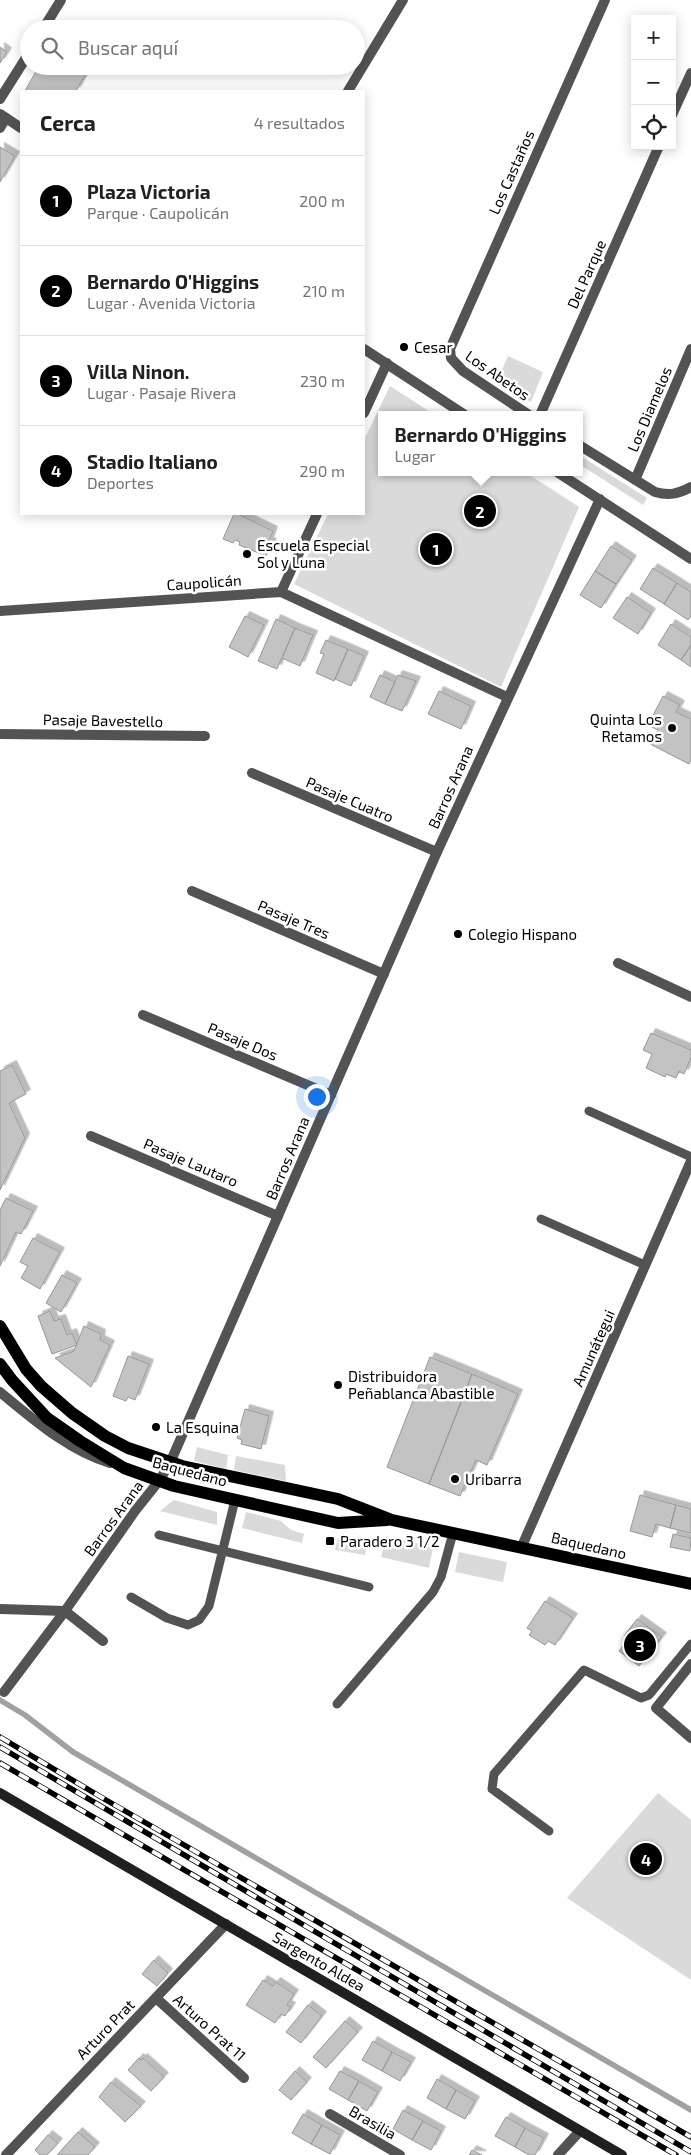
<!DOCTYPE html>
<html lang="es">
<head>
<meta charset="utf-8">
<style>
	body { margin:0; font-family:"Exo 2",sans-serif; background:#f6f6f6; color:#202124 }
	.controls { position:absolute; right:15px; top:15px; display:grid; overflow:hidden; border-radius:0px; box-shadow:0 2px 12px #0003 }
	.controls button { width:45px; height:45px; display:grid; place-items:center; padding:0; border:0; border-bottom:1px solid #e0e0e0; background:#fff; color:#202124; font:25px sans-serif }
	.you { position:absolute; left:316px; top:1096px; width:18px; height:18px; margin:-12px; border:4px solid #fff; border-radius:50%; background:#1a73e8; box-shadow:0 0 0 8px #1a73e833 }
	.badge { display:grid; place-items:center; width:32px; height:32px; border-radius:50%; background:#000; color:#fff; font-size:16px; font-weight:700 }
	.pin { position:absolute; translate:-50% -50%; border:2px solid #fff; box-shadow:0 1px 5px #0006 }
	.popup { position:absolute; left:378px; top:411px; width:205px; height:65px; box-sizing:border-box; display:grid; place-content:center; border-radius:0px; background:#fff; filter:drop-shadow(0 1px 4px #0005); font-size:16px; white-space:nowrap; color:#757577 }
	.popup b { font-size:19px; color:#202124 }
	.popup::after { content:''; position:absolute; left:50%; top:100%; margin-left:-10px; border:10px solid transparent; border-top-color:#fff }
	.list { margin:0; padding:0; list-style:none }
	h2 { display:flex; justify-content:space-between; align-items:center; height:65px; margin:0; padding:0 20px; font-size:21px }
	h2 small { font-size:16px; font-weight:400; color:#757577 }
	.list li { display:grid; grid-template-columns:32px 1fr auto; gap:15px; align-items:center; box-sizing:border-box; height:90px; padding:0 20px; border-top:1px solid #e0e0e0 }
	.list b { display:block; font-size:19px; white-space:nowrap }
	.list p { margin:0; font-size:16px; white-space:nowrap; color:#757577 }
	.list em { font-size:16px; font-style:normal; color:#757577 }
	.icon { flex:none; width:28px; height:28px; fill:none; stroke:currentColor; stroke-width:2; stroke-linecap:round; stroke-linejoin:round }
	.map { position:relative; flex:none; width:691px; height:2155px; overflow:hidden }
	.search { position:absolute; background:#fff; box-shadow:0 2px 12px #0003; left:20px; top:20px; width:345px; height:55px; display:flex; align-items:center; gap:12px; box-sizing:border-box; padding:0 18px; border-radius:28px; color:#757577; font-size:19px }
	.panel { position:absolute; background:#fff; box-shadow:0 2px 12px #0003; left:20px; top:90px; width:345px; height:425px; border-radius:0px }
	.map>svg:first-child { display:block }
	.green { fill:#dadada }
	.lines { fill:none; stroke-linecap:round; stroke-linejoin:round }
	.stream { stroke:#a1a1a1; stroke-width:5.5 }
	.building { fill:#c3c3c3; stroke:#979797; filter:url(#shadow) }
	.service { stroke:#535353; stroke-width:9 }
	.minor { stroke:#535353; stroke-width:10 }
	.tertiary { stroke:#535353; stroke-width:10 }
	.secondary { stroke:#202020; stroke-width:10 }
	.primary { stroke:#000; stroke-width:12 }
	.rail-casing { stroke:#000; stroke-width:5.5 }
	.rail { stroke:#fff; stroke-width:4; stroke-dasharray:11; stroke-linecap:butt }
	.poi-dot { fill:#000; stroke:#fff; stroke-width:2 }
	.labels { text-anchor:middle; dominant-baseline:central; stroke-width:5; stroke-linejoin:round; paint-order:stroke }
	.street-label { font-size:15px; fill:#000; stroke:#fff }
	.poi-label { font-size:15px; fill:#000; stroke:#fff; text-anchor:start }
</style>
</head>
<body>
<div class="map">
<svg width="691" height="2155" viewBox="0 0 691 2155">
	<defs>
		<filter id="shadow"><feDropShadow dx="4.5" dy="-4.5" stdDeviation="0" flood-color="#0004"/></filter>
	</defs>
	<rect width="100%" height="100%" fill="#fff"/>
	<path class="green" d="M508 356 543 372 531 402 497 381Z
		M390 386 435 415H381V472H525L579 507 501 687 294 584 328 514H364V440Z
		M579 455 647 498 643 505 579 464Z
		M197 1447 228 1455 226 1469 194 1461Z
		M236 1456 285 1465 286 1481 234 1470Z
		M174 1500 217 1512V1525L160 1511Z
		M246 1512 281 1521 291 1530 304 1534 302 1543 242 1528Z
		M386 1536 433 1547 429 1568 381 1557Z
		M338 1538 367 1543 365 1555 335 1550Z
		M459 1552 507 1562 503 1582 455 1572Z
		M658 1793 691 1820V1980L567 1898Z"/>
	<g class="lines">
		<path class="stream" d="M0 1700 25 1715 73 1752 691 2110"/>
	</g>
	<path class="building" d="M0 47 7 52 0 63Z
		M39 66H86L89 68 76 91H25Z
		M0 147 15 156 0 182Z
		M234 514H238L273 531 269 542 272 543 266 556 239 545 240 542 235 540 233 543 223 539Z
		M611 546 632 560 616 584 595 571Z
		M653 568 677 583 664 604 640 589Z
		M595 571 616 584 601 608 580 595Z
		M677 583 691 592V616L688 620 664 604Z
		M627 597 651 613 638 634 613 618Z
		M245 616 264 625 248 657 229 647Z
		M276 619 295 628 277 669 258 661Z
		M671 624 691 637V645L681 660 658 645Z
		M295 628 313 635 300 666 282 658Z
		M326 640 348 649 334 681 316 673 324 654 320 653Z
		M691 645V667L681 660Z
		M348 649 364 656 351 686 335 679Z
		M380 675 395 682 385 704 370 697Z
		M398 675 416 681 402 711 385 704Z
		M439 691 471 706 461 729 428 714Z
		M663 696 680 705 676 712 691 719V760L689 764 650 744 658 730 648 725Z
		M651 1033 691 1050V1058L684 1074 679 1071 676 1078 666 1074 665 1077 646 1068 652 1054 643 1050Z
		M12 1065 26 1094 9 1103 25 1138 0 1190V1071Z
		M6 1198 33 1211 21 1234 16 1232 0 1266V1210Z
		M33 1238 60 1252 40 1289 21 1278 28 1266 20 1262Z
		M62 1275 77 1283 61 1312 46 1303Z
		M50 1311 54 1321 61 1319 67 1335 72 1333 77 1345 52 1354 38 1316Z
		M84 1326 101 1334 100 1340 110 1345 91 1387 55 1358 74 1351Z
		M128 1356 149 1364 135 1400 128 1397 126 1401 113 1396Z
		M430 1357 472 1374 429 1484 387 1467Z
		M472 1374 518 1394 487 1465 476 1460 460 1496 429 1484Z
		M245 1409 269 1416 261 1449 241 1444 242 1440 237 1438Z
		M640 1495 676 1505 670 1528 656 1524 652 1537 630 1531Z
		M676 1505 691 1509V1533L670 1528Z
		M673 1534 691 1538 690 1551 670 1547Z
		M545 1601 573 1618 555 1645 548 1641 545 1645 529 1635 532 1631 527 1628Z
		M637 1619 662 1637 639 1666 619 1651 628 1639 624 1636Z
		M154 1960 168 1973 157 1986 142 1974Z
		M263 1980 273 1986 276 1982 294 1994 287 2005 291 2007 285 2016 281 2014 275 2023 246 2005Z
		M308 2005 322 2016 301 2043 286 2032Z
		M345 2021 358 2032 326 2068 313 2057Z
		M373 2041 392 2052 382 2071 362 2060Z
		M392 2052 411 2062 400 2081 382 2071Z
		M139 2058 141 2060 143 2058 164 2077 151 2091 128 2070Z
		M295 2071 307 2082 291 2100 279 2090Z
		M340 2071 359 2081 348 2100 329 2089Z
		M437 2079 456 2090 446 2109 427 2098Z
		M359 2081 378 2092 367 2111 348 2100Z
		M111 2082 141 2106 125 2122 99 2097Z
		M456 2090 475 2101 465 2119 446 2109Z
		M403 2110 423 2121 412 2140 393 2129Z
		M303 2114 322 2125 311 2144 292 2133Z
		M506 2117 525 2128 515 2147 495 2136Z
		M423 2121 441 2131 431 2150 412 2140Z
		M322 2125 340 2135 330 2154 311 2144Z
		M525 2128 544 2138 535 2155H529L515 2147Z
		M78 2132 95 2147 88 2155H57Z
		M48 2135 58 2143 47 2155H40L35 2150Z
		M472 2150 482 2155H469Z"/>
	<g class="lines">
		<path class="service" d="M589 1111 691 1157
			M541 1219 645 1265
			M159 1535 369 1587
			M131 1597 167 1618 188 1625 199 1620 209 1606 235 1500
			M337 1704 433 1592 441 1577 453 1533
			M549 1831 492 1789 494 1774 584 1670 641 1698 649 1695 691 1644"/>
		<path class="minor" d="M43 29 61 0
			M348 91 403 0
			M0 99 29 53
			M672 115 691 73
			M0 128 6 118
			M364 413 387 363
			M529 415 463 371 451 358 450 349 605 0
			M540 415 659 146
			M579 445 655 492C669 496 678 494 691 487
			M635 480 691 349
			M281 592 317 514
			M0 611 281 592 507 697
			M0 734 205 736
			M252 773 437 852
			M192 891 384 974
			M618 963 691 997
			M143 1015 331 1095
			M91 1136 278 1216
			M522 1546 691 1161
			M0 1609 65 1611 103 1641
			M691 1664 656 1708 691 1738
			M4 1692 65 1611 135 1511 159 1481
			M156 1998 244 2078
			M330 2114 400 2155
			M6 2155 226 1924"/>
		<path class="tertiary" d="M0 114 21 128
			M364 349 465 415
			M557 472 691 559
			M0 1392C33 1419 69 1451 110 1463
			M159 1481 170 1463 437 852 600 499
			M558 2155 580 2131"/>
		<path class="secondary" d="M0 1793 622 2155"/>
		<path class="primary" d="M0 1326 26 1369 41 1386 72 1413 105 1436 128 1448 182 1466 338 1499 392 1520 691 1584
			M0 1364 12 1380 47 1418 80 1441 124 1468 174 1486 338 1523 387 1520"/>
		<g class="rail-casing">
			<path id="rail" d="M0 1737 106 1800 691 2137
				M0 1747 691 2152
				M0 1763 676 2155"/>
		</g>
		<use href="#rail" class="rail"/>
	</g>
	<g class="poi-dot">
		<circle cx="404" cy="347" r="5"/>
		<circle cx="247" cy="554" r="5"/>
		<circle cx="672" cy="728" r="5"/>
		<circle cx="458" cy="934" r="5"/>
		<circle cx="338" cy="1385" r="5"/>
		<circle cx="156" cy="1427" r="5"/>
		<circle cx="455" cy="1479" r="5"/>
		<rect x="325" y="1536" width="10" height="10" rx="2.5"/>
	</g>
	<g class="labels">
		<g class="street-label">
			<text transform="translate(511 172) rotate(-66)">Los Castaños</text>
			<text transform="translate(586 274) rotate(-66)">Del Parque</text>
			<text transform="translate(498 375) rotate(35)">Los Abetos</text>
			<text transform="translate(649 409) rotate(-67)">Los Diamelos</text>
			<text transform="translate(204 582) rotate(-4)">Caupolicán</text>
			<text transform="translate(103 720) rotate(1)">Pasaje Bavestello</text>
			<text transform="translate(450 787) rotate(-66)">Barros Arana</text>
			<text transform="translate(350 799) rotate(23)">Pasaje Cuatro</text>
			<text transform="translate(294 919) rotate(23)">Pasaje Tres</text>
			<text transform="translate(243 1041) rotate(23)">Pasaje Dos</text>
			<text transform="translate(287 1158) rotate(-67)">Barros Arana</text>
			<text transform="translate(191 1162) rotate(23)">Pasaje Lautaro</text>
			<text transform="translate(593 1348) rotate(-66)">Amunátegui</text>
			<text transform="translate(190 1471) rotate(15)">Baquedano</text>
			<text transform="translate(113 1518) rotate(-54)">Barros Arana</text>
			<text transform="translate(589 1545) rotate(13)">Baquedano</text>
			<text transform="translate(319 1961) rotate(30)">Sargento Aldea</text>
			<text transform="translate(210 2027) rotate(42)">Arturo Prat 11</text>
			<text transform="translate(105 2029) rotate(-46)">Arturo Prat</text>
			<text transform="translate(373 2122) rotate(30)">Brasilia</text>
		</g>
		<g class="poi-label">
			<text x="414" y="347">Cesar</text>
			<text x="257" y="545">Escuela Especial<tspan x="257" dy="17">Sol y Luna</tspan></text>
			<text x="662" y="719" text-anchor="end">Quinta Los<tspan x="662" dy="17">Retamos</tspan></text>
			<text x="468" y="934">Colegio Hispano</text>
			<text x="348" y="1376">Distribuidora<tspan x="348" dy="17">Peñablanca Abastible</tspan></text>
			<text x="166" y="1427">La Esquina</text>
			<text x="465" y="1479">Uribarra</text>
			<text x="340" y="1541">Paradero 3 1/2</text>
		</g>
	</g>
</svg>
<div class="controls">
<button>+</button>
<button>−</button>
<button><svg class="icon" aria-label="locate" viewBox="0 0 24 24"><circle cx="12" cy="12" r="6"/><path d="M12 2v4M12 18v4M2 12h4M18 12h4"/></svg></button>
</div>
<div class="you"></div>
<div class="pin badge" style="left:436px;top:549px">1</div>
<div class="pin badge" style="left:480px;top:511px">2</div>
<div class="popup"><b>Bernardo O'Higgins</b>Lugar</div>
<div class="pin badge" style="left:640px;top:1645px">3</div>
<div class="pin badge" style="left:646px;top:1859px">4</div>
<div class="search"><svg class="icon" aria-label="search" viewBox="0 0 24 24"><circle cx="10" cy="10" r="6"/><path d="M15 15l6 6"/></svg>Buscar aquí</div>
<section class="panel">
<h2>Cerca<small>4 resultados</small></h2>
<ul class="list">
<li><span class="badge">1</span><div><b>Plaza Victoria</b><p>Parque · Caupolicán</p></div><em>200 m</em></li>
<li><span class="badge">2</span><div><b>Bernardo O'Higgins</b><p>Lugar · Avenida Victoria</p></div><em>210 m</em></li>
<li><span class="badge">3</span><div><b>Villa Ninon.</b><p>Lugar · Pasaje Rivera</p></div><em>230 m</em></li>
<li><span class="badge">4</span><div><b>Stadio Italiano</b><p>Deportes</p></div><em>290 m</em></li>
</ul>
</section>
</div>
</body>
</html>
